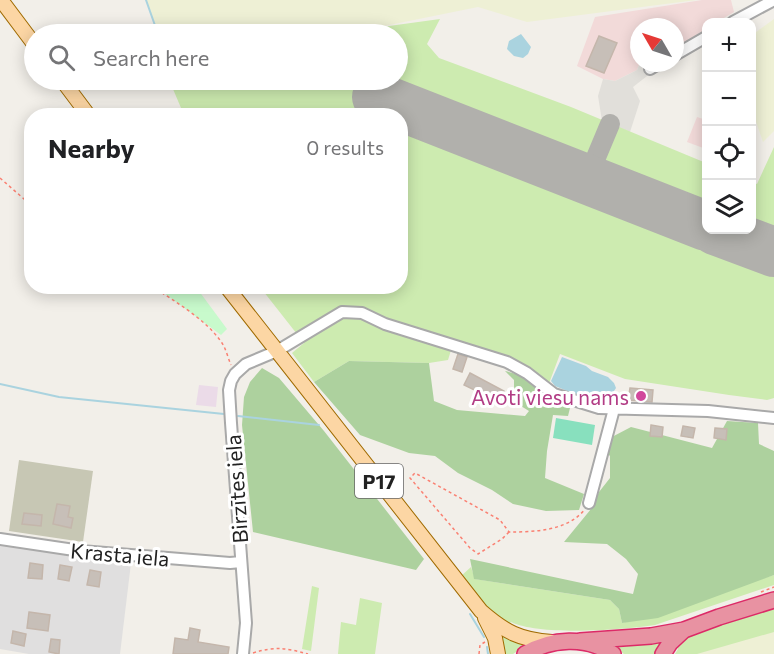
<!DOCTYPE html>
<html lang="en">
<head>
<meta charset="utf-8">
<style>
	body { margin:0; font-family:Commissioner,sans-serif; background:#f2f2f2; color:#202124 }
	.controls { position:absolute; right:18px; top:18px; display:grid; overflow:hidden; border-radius:12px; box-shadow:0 3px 15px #0003 }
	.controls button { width:54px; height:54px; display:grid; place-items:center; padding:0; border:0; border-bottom:2px solid #e0e0e0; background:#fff; color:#202124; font:30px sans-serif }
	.compass { position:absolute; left:630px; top:18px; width:54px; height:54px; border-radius:50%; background:#fff; box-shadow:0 3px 15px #0003; rotate:309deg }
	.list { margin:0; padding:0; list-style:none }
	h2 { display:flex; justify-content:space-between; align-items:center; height:78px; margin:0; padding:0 24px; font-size:26px }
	h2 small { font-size:20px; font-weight:400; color:#757577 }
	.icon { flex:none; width:33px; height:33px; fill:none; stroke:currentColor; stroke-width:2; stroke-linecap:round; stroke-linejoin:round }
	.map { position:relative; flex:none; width:774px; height:654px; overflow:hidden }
	.search { position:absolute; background:#fff; box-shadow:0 3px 15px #0003; left:24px; top:24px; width:384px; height:66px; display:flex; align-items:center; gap:15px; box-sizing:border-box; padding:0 21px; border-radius:33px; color:#757577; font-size:22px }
	.panel { position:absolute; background:#fff; box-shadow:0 3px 15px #0003; left:24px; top:108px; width:384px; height:186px; border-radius:24px }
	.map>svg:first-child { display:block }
	.residential { fill:#e0dfdf }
	.commercial { fill:#f2dad9 }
	.industrial { fill:#ebdbe8 }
	.airport { fill:#e1dfda }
	.construction { fill:#c7c7b4 }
	.farmland { fill:#eef0d5 }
	.grass { fill:#cdebb0 }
	.forest { fill:#add19e }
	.park { fill:#c8facc }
	.pitch { fill:#88e0be }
	.water { fill:#aad3df }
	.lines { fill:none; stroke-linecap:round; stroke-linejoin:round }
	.stream { stroke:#aad3df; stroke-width:2 }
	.taxiway { stroke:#b1b0ac; stroke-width:20 }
	.runway { stroke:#b1b0ac; stroke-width:50 }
	.building { fill:#c7bfb8; stroke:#c4b6ab; stroke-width:1.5 }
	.minor-casing { stroke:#a9a9a9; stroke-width:14 }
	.major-casing { stroke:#a06b00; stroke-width:16 }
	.highway-casing { stroke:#dc2a67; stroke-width:18 }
	.path { stroke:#fa8072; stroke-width:1.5; stroke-dasharray:3 3; stroke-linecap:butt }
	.minor { stroke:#fff; stroke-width:10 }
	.major { stroke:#fcd6a4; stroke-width:14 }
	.highway { stroke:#e892a2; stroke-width:15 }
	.hotel-dot { fill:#d1479c; stroke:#fff; stroke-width:2 }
	.labels { text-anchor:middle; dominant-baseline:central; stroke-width:6; stroke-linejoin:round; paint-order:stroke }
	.shield { fill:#fff; stroke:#646464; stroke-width:1.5 }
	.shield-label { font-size:20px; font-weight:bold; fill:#222 }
	.hotel-label { font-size:21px; fill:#b23c85; stroke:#fff; text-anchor:end }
	.street-label { font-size:21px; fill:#222; stroke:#fff }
</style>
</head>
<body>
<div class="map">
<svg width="774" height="654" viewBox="0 0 774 654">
	<rect width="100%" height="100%" fill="#f2efe9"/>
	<path class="residential" d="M0 545 131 563 120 654H29L0 649Z"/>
	<path class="commercial" d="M702 0H731L734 12 717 22H706V29L675 48V27H639L640 63 637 70 615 81 603 79 577 66 595 17Z
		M697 117 706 120V149L687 142Z"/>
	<path class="industrial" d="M199 385 218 387 216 407 196 405Z"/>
	<path class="airport" d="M640 63H653L656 69 633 87 640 101 630 132 602 121 598 96 603 79 615 81 637 70Z"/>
	<path class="construction" d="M19 460 93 471 83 542 9 531Z"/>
	<path class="farmland" d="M146 0H696L527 22 478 7 345 34H158Z
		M774 19V131L763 142 752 110V35Z
		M774 620V654H683Z"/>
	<path class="grass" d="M440 19 427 44 439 58 571 107 706 163V230H752V182L757 184 774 147V398L767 400 729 395 625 379 560 354 548 386 516 362 452 347 448 360 429 363 349 361 314 382 292 353 304 343 260 287 400 286V116L184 115 170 82 181 80H398V34H357L389 26Z
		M471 567 475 579 610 600 619 609 622 623 774 575V585L655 625C622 630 540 636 511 622L506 626 497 619 461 576Z
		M312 586 319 588 311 651 302 649Z
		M360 598 382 603 375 654H338L341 622 356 625Z
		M774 605V632L697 654H675L678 649 676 646 689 635Z
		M504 635 528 644 513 654H502L500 639Z
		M664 638 658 654H624L612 645Z"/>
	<path class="forest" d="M349 361 429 363 434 401 457 410 525 416 529 411 516 403 519 400 514 387V380L505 371C525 375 546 386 557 405L570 408 568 416 553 415 547 451 545 478 584 494 579 510 546 511 513 504 492 490 458 473 435 456 409 453 360 435 314 382Z
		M262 368 279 378 324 431 424 559 416 570 253 532 242 425 244 397 250 382Z
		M727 421 758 423 759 444 774 451V575L658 618 622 623 619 609 610 600 474 579 470 559 633 594 638 574 626 559 607 544 564 542 591 509 599 492 610 478V456L600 446 610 438 631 427 712 448Z"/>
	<path class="park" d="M156 287H196L227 329 221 335Z"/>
	<path class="pitch" d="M556 418 595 425 592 445 553 438Z"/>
	<path class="water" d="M521 34 531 47 528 54 523 58 514 56 507 49 509 41Z
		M562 357 586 366 592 371 608 377 614 383 616 388C611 396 607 401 597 403L555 386 551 381Z"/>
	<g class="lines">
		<path class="stream" d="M146 0 158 34
			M0 384 59 397 224 414
			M238 416 319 425
			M470 614 484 637
			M487 647 488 654"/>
		<path class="taxiway" d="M587 179 610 124"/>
		<path class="runway" d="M377 97 706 226
			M715 230 774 252"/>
	</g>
	<path class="building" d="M599 36 617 43 604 73 586 66Z
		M458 354 467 357 462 372 453 369Z
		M470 373 504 391 499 402 464 385Z
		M630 388 653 390 652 402 628 400Z
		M651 425 663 427 662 437 650 436Z
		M683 426 695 428 693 438 681 436Z
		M715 428 727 429 726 440 714 438Z
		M57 504 70 506 68 517 73 518 71 528 53 524Z
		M24 513 42 515 41 526 22 524Z
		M30 563 43 565 42 579 28 578Z
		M60 565 72 567 69 581 58 579Z
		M90 570 101 572 99 587 87 585Z
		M29 612 50 615 48 631 27 628Z
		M190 628 200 630 198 642 229 647 228 654H173L175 638 188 640Z
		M13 631 26 634 24 646 11 643Z
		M51 639 60 640 59 654 49 652Z"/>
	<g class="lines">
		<g class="minor-casing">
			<path id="minor" d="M733 22 774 0
				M675 55 706 37
				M650 69 660 63
				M589 503 614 409
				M0 539 81 551 230 563 241 562
				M243 654 246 623 231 423 229 390 231 381 235 374 246 364 277 351 342 312 362 313 385 324 507 362 527 373 554 394 599 408 708 411 774 418"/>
		</g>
		<g class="major-casing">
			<path id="major" d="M1 0 34 44
				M62 80 89 116
				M226 286 481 611C505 632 520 640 552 642
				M485 618 495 638 498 654"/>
		</g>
		<g class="highway-casing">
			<path id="highway" d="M580 641 651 636 684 630 719 617 774 600
				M525 654C552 638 586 636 613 654
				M663 654 670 643 684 630"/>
		</g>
		<path class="path" d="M0 178 32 206
			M152 286C175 302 206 319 222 343 226 349 228 358 231 365
			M509 532 502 539 478 554 470 548 410 478 415 473 500 520 509 532C534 532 568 531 585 509
			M761 592 774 587
			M253 653C275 646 286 648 308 654
			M479 654 480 645 485 642"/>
		<use href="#minor" class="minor"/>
		<use href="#major" class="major"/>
		<use href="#highway" class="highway"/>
	</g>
	<circle class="hotel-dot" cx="641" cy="396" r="6"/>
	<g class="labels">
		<rect class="shield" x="355" y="464" width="48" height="34" rx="4.5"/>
		<g class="shield-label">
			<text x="379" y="481">P17</text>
		</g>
		<g class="hotel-label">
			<text x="629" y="396">Avoti viesu nams</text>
		</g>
		<g class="street-label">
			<text transform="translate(236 489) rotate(-94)">Birzītes iela</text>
			<text transform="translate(120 554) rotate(5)">Krasta iela</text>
		</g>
	</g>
</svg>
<div class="controls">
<button>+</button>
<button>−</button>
<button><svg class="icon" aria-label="locate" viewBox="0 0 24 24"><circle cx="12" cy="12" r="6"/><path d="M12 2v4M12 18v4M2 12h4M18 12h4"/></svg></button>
<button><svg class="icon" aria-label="layers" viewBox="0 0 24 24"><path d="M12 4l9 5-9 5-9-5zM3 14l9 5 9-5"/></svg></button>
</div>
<svg class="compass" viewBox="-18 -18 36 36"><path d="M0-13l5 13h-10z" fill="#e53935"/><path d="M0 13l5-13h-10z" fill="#757577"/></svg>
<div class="search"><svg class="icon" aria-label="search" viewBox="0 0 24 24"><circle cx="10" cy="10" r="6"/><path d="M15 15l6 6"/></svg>Search here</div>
<section class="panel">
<h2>Nearby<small>0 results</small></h2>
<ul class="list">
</ul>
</section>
</div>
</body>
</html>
